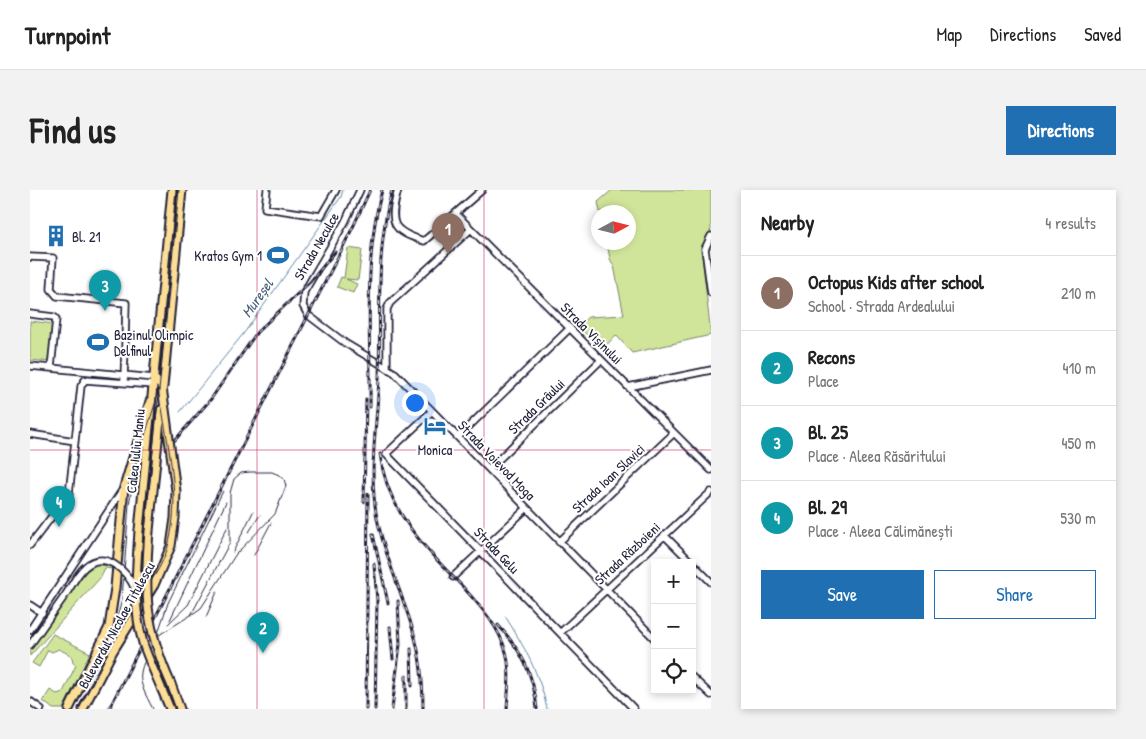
<!DOCTYPE html>
<html lang="en">
<head>
<meta charset="utf-8">
<style>
	body { margin:0; font-family:"Patrick Hand",sans-serif; background:#f2f2f2; color:#222 }
	.controls { position:absolute; right:15px; bottom:15px; display:grid; overflow:hidden; border-radius:0px; box-shadow:0 2px 8px #0003 }
	.controls button { width:45px; height:45px; display:grid; place-items:center; padding:0; border:0; border-bottom:1px solid #e0e0e0; background:#fff; color:#222; font:25px sans-serif }
	.compass { position:absolute; left:561px; top:15px; width:45px; height:45px; border-radius:50%; background:#fff; box-shadow:0 2px 8px #0003; rotate:83deg }
	.you { position:absolute; left:384px; top:212px; width:18px; height:18px; margin:-12px; border:4px solid #fff; border-radius:50%; background:#1a73e8; box-shadow:0 0 0 8px #1a73e833 }
	.badge { display:grid; place-items:center; width:32px; height:32px; border-radius:50%; background:#1f6fb2; color:#fff; font-size:16px; font-weight:700 }
	.pin { position:absolute; translate:-50% -41px; filter:drop-shadow(0 1px 2px #0008) }
	.pin::after { content:''; position:absolute; top:26px; width:18px; height:15px; background:inherit; clip-path:polygon(0 0,100% 0,50% 100%) }
	.list { margin:0; padding:0; list-style:none }
	h2 { display:flex; justify-content:space-between; align-items:center; height:65px; margin:0; padding:0 20px; font-size:21px }
	h2 small { font-size:16px; font-weight:400; color:#767676 }
	.list li { display:grid; grid-template-columns:32px 1fr auto; gap:15px; align-items:center; box-sizing:border-box; height:75px; padding:0 20px; border-top:1px solid #e0e0e0 }
	.list b { display:block; font-size:19px; white-space:nowrap }
	.list p { margin:0; font-size:16px; white-space:nowrap; color:#767676 }
	.list em { font-size:16px; font-style:normal; color:#767676 }
	.actions { display:flex; gap:10px; padding:15px 20px }
	.actions a { flex:1; padding:11px 0; border:1px solid #1f6fb2; border-radius:0px; text-align:center; font-size:18px; color:#1f6fb2 }
	.actions .main { background:#1f6fb2; color:#fff }
	.icon { flex:none; width:28px; height:28px; fill:none; stroke:currentColor; stroke-width:2; stroke-linecap:round; stroke-linejoin:round }
	.map { position:relative; flex:none; width:681px; height:519px; overflow:hidden; border-radius:0px }
	header { display:flex; align-items:center; gap:30px; box-sizing:border-box; height:70px; padding:0 25px; background:#fff; border-bottom:1px solid #e0e0e0 }
	header strong { font-size:24px }
	nav { display:flex; gap:28px; margin-inline-start:auto; font-size:18px }
	.intro { display:flex; align-items:center; justify-content:space-between; box-sizing:border-box; height:120px; padding:0 30px }
	h1 { margin:0; font-size:35px }
	.button { padding:12px 22px; border-radius:0px; background:#1f6fb2; color:#fff; font-size:18px; font-weight:700 }
	main { display:flex; gap:30px; padding:0 30px }
	aside { flex:1; background:#fff; border-radius:0px; box-shadow:0 2px 8px #0003 }
	.map>svg:first-child { display:block }
	.green { fill:#d0e59a; stroke:#79846a }
	.lines { fill:none; stroke-linecap:round; stroke-linejoin:round }
	.stream { stroke:#6187a5; stroke-width:1 }
	.minor-casing { stroke:#22223b; stroke-width:9 }
	.major-casing { stroke:#22223b; stroke-width:11 }
	.minor { stroke:#fff; stroke-width:5.5 }
	.major { stroke:#fdde96; stroke-width:7 }
	.tram { stroke:#22223b; stroke-width:1 }
	.rail-casing { stroke:#22223b; stroke-width:3 }
	.rail { stroke:#fff; stroke-width:1; stroke-dasharray:4; stroke-linecap:butt }
	.minor-bridge-casing { stroke:#22223b; stroke-width:9; stroke-linecap:butt }
	.major-bridge-casing { stroke:#22223b; stroke-width:11; stroke-linecap:butt }
	.minor-bridge { stroke:#fff; stroke-width:5.5 }
	.major-bridge { stroke:#fdde96; stroke-width:7 }
	.grid { fill:none; stroke:#c2185b; stroke-width:1; stroke-opacity:0.55 }
	.labels { text-anchor:middle; dominant-baseline:central; stroke-width:4; stroke-linejoin:round; paint-order:stroke }
	.poi-label { font-size:14px; fill:#22223b; stroke:#fff; text-anchor:start }
	.street-label { font-size:14px; fill:#22223b; stroke:#fff }
	.water-label { font-size:15px; font-style:italic; fill:#475d79; stroke:#fff }
</style>
</head>
<body>
<header>
<strong>Turnpoint</strong>
<nav><a>Map</a><a>Directions</a><a>Saved</a></nav>
</header>
<div class="intro"><h1>Find us</h1><a class="button">Directions</a></div>
<main>
<div class="map">
<svg width="681" height="519" viewBox="0 0 681 519">
	<rect width="100%" height="100%" fill="#fff"/>
	<filter id="ink" filterUnits="userSpaceOnUse"><feTurbulence type="fractalNoise" baseFrequency=".02" numOctaves="2"/><feDisplacementMap in="SourceGraphic" scale="10" xChannelSelector="R" yChannelSelector="G"/><feConvolveMatrix kernelMatrix="1 2 1 2 8 2 1 2 1" color-interpolation-filters="sRGB"/></filter>
	<g filter="url(#ink)">
		<path class="green" d="M582 0H681V40L671 57 681 145 602 163 586 145 572 160 548 136 558 127 594 125 584 76 580 69 577 53 598 52V22H570L568 12Z
			M318 58 332 60 328 90 316 89 327 94 323 103 307 97 311 87 314 88Z
			M0 131 25 134 21 172 0 170Z
			M66 375 82 376V379L75 378 70 388 0 466V462L55 382Z
			M23 444 60 463 33 519H23L13 511 20 500 27 504 33 502 46 475 43 473 42 466 29 459 22 462 18 460 9 477 2 473Z"/>
		<g class="lines">
			<path class="stream" d="M150 222 214 143 311 7 313 0
				M475 426C494 456 510 484 517 519"/>
			<g class="minor-casing">
				<path id="minor" d="M237 0 235 18 291 26 306 0
					M330 0 315 32 274 102 273 116 278 125 315 153 365 183 625 449
					M368 0C359 33 361 41 394 51L452 0
					M426 24 681 280
					M681 46 675 59 681 103
					M0 67 23 68 21 99 27 106 96 113 94 192
					M0 124 24 127 26 129 21 178
					M0 176 124 188
					M357 178V119L360 113 441 39
					M598 197 681 180
					M402 221 356 264 604 519
					M0 244 45 251 51 196 55 190 124 195
					M428 247 540 138
					M459 279 571 170
					M634 345 662 373
					M529 352 644 243
					M0 355 39 304 45 251
					M662 373 681 392
					M423 387 496 319
					M0 415 12 423
					M0 440 93 299
					M530 443 681 302
					M0 455 36 404
					M662 487 681 505
					M0 511 11 519"/>
			</g>
			<g class="major-casing">
				<path id="major" d="M133 197 152 0
					M109 340 142 0
					M119 341 131 220
					M141 494 150 519
					M132 500 140 519
					M39 519 79 437 85 398 94 297 120 211
					M53 519 83 461 124 395 141 356 145 328 146 301 132 197 124 188"/>
			</g>
			<use href="#minor" class="minor"/>
			<use href="#major" class="major"/>
			<path class="tram" d="M219 342 230 325
				M203 362 223 322
				M224 365 241 333
				M176 427 187 402
				M140 430 196 312
				M138 434 158 415 197 338
				M84 441 92 409 99 314 107 270 125 214
				M128 443 138 413 193 301
				M122 453 129 445 161 425 171 418 206 364 245 324 256 296 254 289 249 285 242 282H220L211 283 204 289 200 303V352L161 425
				M123 453C107 486 106 487 123 519
				M49 519C66 487 81 455 99 424 119 390 137 378 142 336 148 297 138 257 132 218
				M146 519 119 447 112 403 115 341 149 0"/>
			<g class="rail-casing">
				<path id="rail" d="M362 0C345 62 351 125 349 188 347 235 338 282 347 328 355 368 373 405 384 444 391 468 393 494 393 519
					M340 217C341 145 333 70 352 0
					M145 250 181 209 227 142 280 92 305 62
					M350 264C357 321 394 357 432 396 450 416 469 436 476 462 481 480 478 501 477 519
					M334 312 336 209
					M343 344 358 413
					M344 374 347 411 345 519
					M468 435C491 460 504 484 507 519
					M360 437 363 469
					M381 459 382 496
					M376 486V519
					M79 519 324 35 340 0
					M336 519 338 304
					M362 519 370 454 368 411"/>
			</g>
			<use href="#rail" class="rail"/>
			<g class="minor-bridge-casing">
				<path id="minor-bridge" d="M36 404C42 395 47 384 55 377 75 359 97 381 105 399"/>
			</g>
			<g class="major-bridge-casing">
				<path id="major-bridge" d="M109 340C107 378 102 416 113 453 118 469 126 485 132 500
					M119 341C114 404 115 436 141 494"/>
			</g>
			<use href="#minor-bridge" class="minor-bridge"/>
			<use href="#major-bridge" class="major-bridge"/>
		</g>
	</g>
	<path class="grid" d="M227 0V519M454 0V519M0 260H681"/>
	<defs>
		<g id="building-bare" transform="scale(1.725)"><path d="M-4-6H4V6H1V3H-1V6H-4ZM-2.5-4.3h1.7v1.8h-1.7ZM.8-4.3h1.7v1.8H.8ZM-2.5-1h1.7V.8h-1.7ZM.8-1h1.7V.8H.8Z" fill="#1f6fb2" stroke="#fff" stroke-width="2.5" paint-order="stroke"/></g>
		<g id="stadium-bare" transform="scale(1.725)"><path d="M0-5a6.5 5 0 1 0 0 10a6.5 5 0 1 0 0-10ZM-3.5-1.8h7v3.6h-7Z" fill="#1f6fb2" stroke="#fff" stroke-width="2.5" paint-order="stroke"/></g>
		<g id="hotel-bare" transform="scale(1.725)"><path d="M-6-4.5h1.5V1H6V5H4.5V3h-9V5H-6ZM-4 0a1.8 1.8 0 1 1 3.6 0ZM.5 0V-2.5h3Q6-2.5 6 0Z" fill="#1f6fb2" stroke="#fff" stroke-width="2.5" paint-order="stroke"/></g>
	</defs>
	<g fill-rule="evenodd">
		<use href="#building-bare" x="26" y="46"/>
		<use href="#stadium-bare" x="248" y="65"/>
		<use href="#stadium-bare" x="68" y="152"/>
		<use href="#hotel-bare" x="405" y="236"/>
	</g>
	<g class="labels">
		<g class="poi-label">
			<text x="42" y="46">Bl. 21</text>
			<text x="232" y="65" text-anchor="end">Kratos Gym 1</text>
			<text x="84" y="144">Bazinul Olimpic<tspan x="84" dy="16">Delfinul</tspan></text>
			<text x="405" y="259" text-anchor="middle">Monica</text>
		</g>
		<g class="street-label">
			<text transform="translate(286 56) rotate(-60)">Strada Neculce</text>
			<text transform="translate(562 143) rotate(45)">Strada Vișinului</text>
			<text transform="translate(506 216) rotate(-44)">Strada Grâului</text>
			<text transform="translate(105 261) rotate(-84)">Calea Iuliu Maniu</text>
			<text transform="translate(467 270) rotate(46)">Strada Voievod Moga</text>
			<text transform="translate(578 288) rotate(-43)">Strada Ioan Slavici</text>
			<text transform="translate(467 360) rotate(46)">Strada Gelu</text>
			<text transform="translate(597 363) rotate(-43)">Strada Războieni</text>
			<text transform="translate(86 435) rotate(-61)">Bulevardul Nicolae Titulescu</text>
		</g>
		<g class="water-label">
			<text transform="translate(227 108) rotate(-55)">Mureșel</text>
		</g>
	</g>
</svg>
<div class="controls">
<button>+</button>
<button>−</button>
<button><svg class="icon" aria-label="locate" viewBox="0 0 24 24"><circle cx="12" cy="12" r="6"/><path d="M12 2v4M12 18v4M2 12h4M18 12h4"/></svg></button>
</div>
<svg class="compass" viewBox="-18 -18 36 36"><path d="M0-13l5 13h-10z" fill="#e53935"/><path d="M0 13l5-13h-10z" fill="#767676"/></svg>
<div class="you"></div>
<div class="pin badge" style="left:418px;top:64px;background:#8d6e63">1</div>
<div class="pin badge" style="left:233px;top:463px;background:#0f9aa8">2</div>
<div class="pin badge" style="left:75px;top:121px;background:#0f9aa8">3</div>
<div class="pin badge" style="left:29px;top:337px;background:#0f9aa8">4</div>
</div>
<aside>
<h2>Nearby<small>4 results</small></h2>
<ul class="list">
<li><span class="badge" style="background:#8d6e63">1</span><div><b>Octopus Kids after school</b><p>School · Strada Ardealului</p></div><em>210 m</em></li>
<li><span class="badge" style="background:#0f9aa8">2</span><div><b>Recons</b><p>Place</p></div><em>410 m</em></li>
<li><span class="badge" style="background:#0f9aa8">3</span><div><b>Bl. 25</b><p>Place · Aleea Răsăritului</p></div><em>450 m</em></li>
<li><span class="badge" style="background:#0f9aa8">4</span><div><b>Bl. 29</b><p>Place · Aleea Călimănești</p></div><em>530 m</em></li>
</ul>
<div class="actions"><a class="main">Save</a><a>Share</a></div>
</aside>
</main>
</body>
</html>
